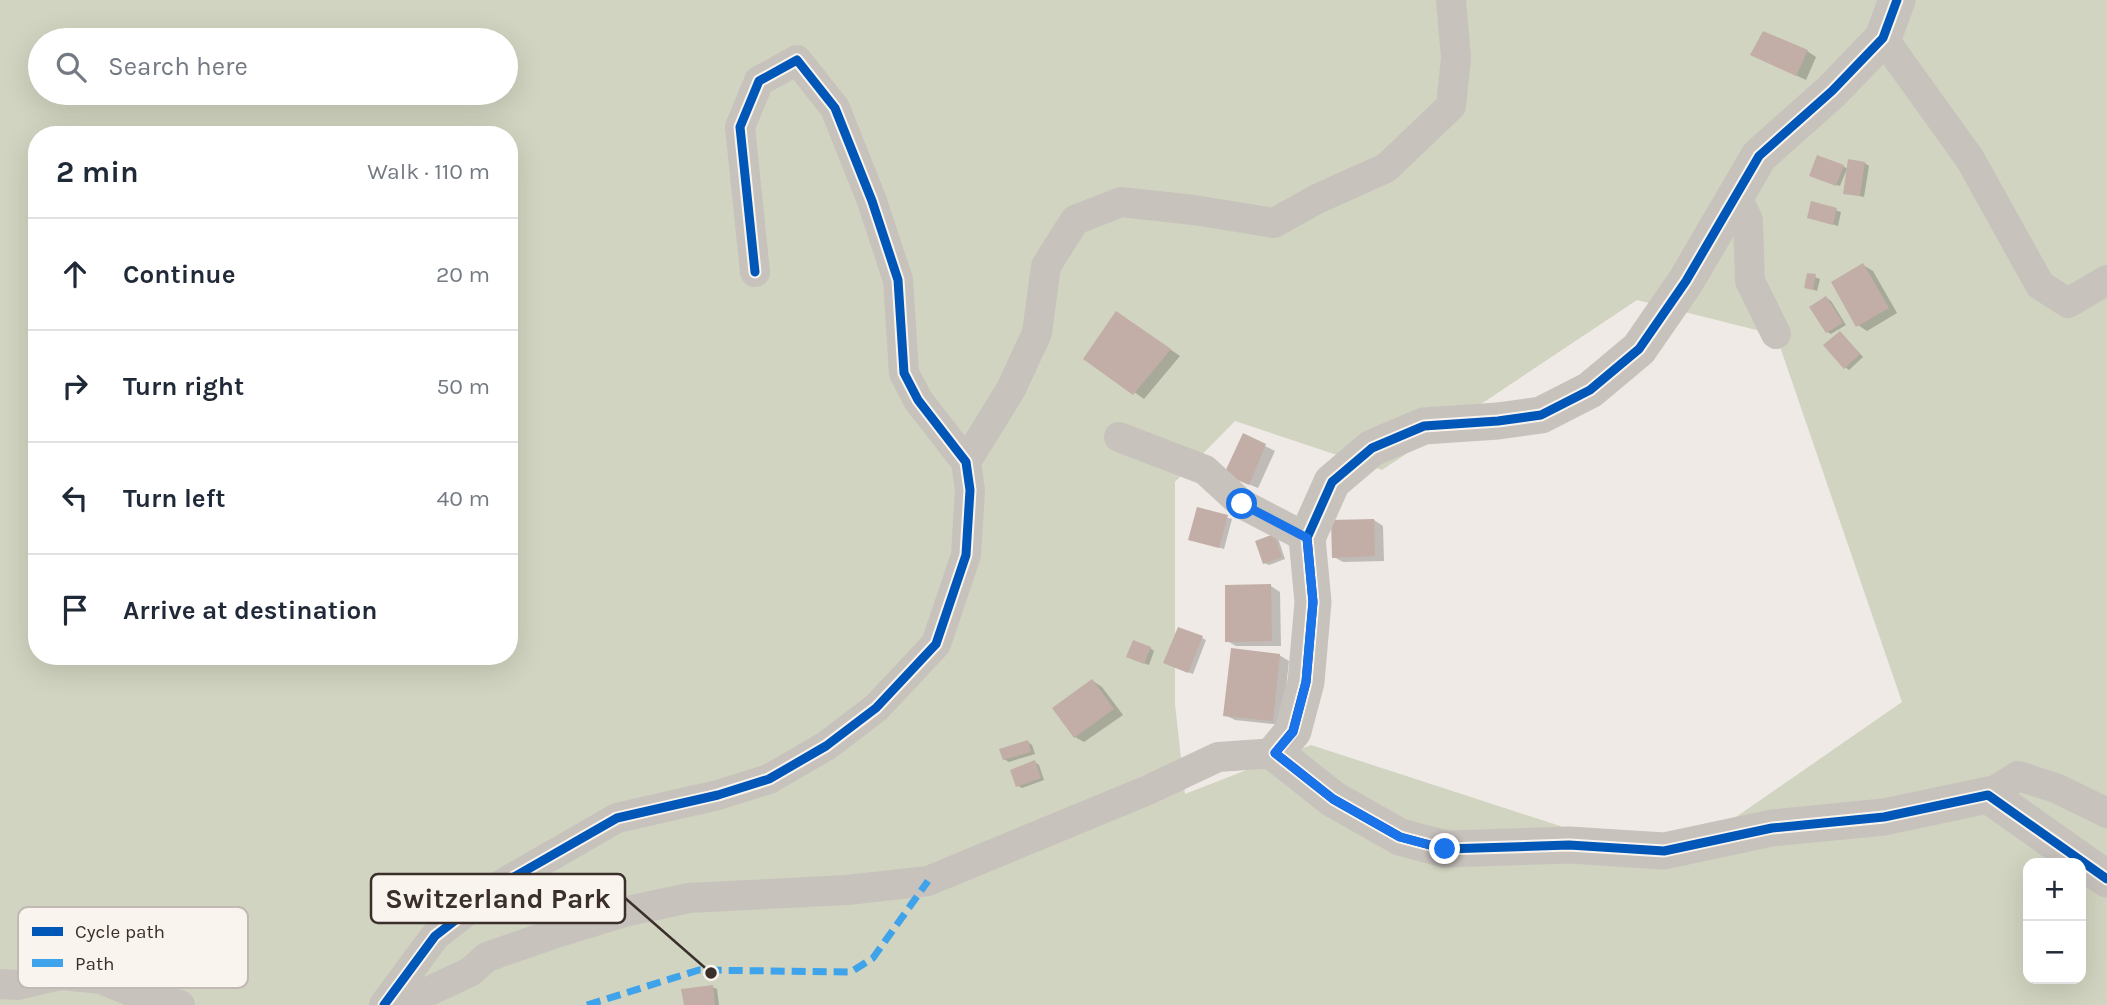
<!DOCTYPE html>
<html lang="en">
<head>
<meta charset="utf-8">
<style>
	body { margin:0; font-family:Karla,sans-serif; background:#f6f6f7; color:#1f2937 }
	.controls { position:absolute; right:21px; bottom:21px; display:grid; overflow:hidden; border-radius:14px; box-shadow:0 7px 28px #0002 }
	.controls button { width:63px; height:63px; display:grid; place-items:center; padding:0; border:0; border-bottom:2px solid #e0e1e3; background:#fff; color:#1f2937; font:35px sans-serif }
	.stop { position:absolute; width:21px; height:21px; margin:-16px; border:5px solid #1a73e8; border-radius:50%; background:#fff }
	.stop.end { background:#1a73e8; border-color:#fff; box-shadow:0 2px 7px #0008 }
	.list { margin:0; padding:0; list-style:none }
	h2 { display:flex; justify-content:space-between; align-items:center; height:91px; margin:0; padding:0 28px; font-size:30px }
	h2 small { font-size:23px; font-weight:400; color:#747a83 }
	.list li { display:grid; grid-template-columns:46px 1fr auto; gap:21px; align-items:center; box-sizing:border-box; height:112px; padding:0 28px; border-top:2px solid #e0e1e3 }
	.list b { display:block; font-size:26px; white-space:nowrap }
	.list em { font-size:23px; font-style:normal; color:#747a83 }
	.icon { flex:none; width:38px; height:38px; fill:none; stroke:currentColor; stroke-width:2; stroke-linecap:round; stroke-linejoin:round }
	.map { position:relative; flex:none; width:2107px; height:1005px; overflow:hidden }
	.search { position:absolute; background:#fff; box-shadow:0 7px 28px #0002; left:28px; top:28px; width:490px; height:77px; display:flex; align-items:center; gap:18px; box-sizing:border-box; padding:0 24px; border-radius:38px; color:#747a83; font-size:26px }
	.panel { position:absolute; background:#fff; box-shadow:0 7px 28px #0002; left:28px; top:126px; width:490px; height:539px; border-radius:28px }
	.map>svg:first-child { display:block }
	.green { fill:#d1d4c0; fill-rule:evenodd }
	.shadow { fill:#0003 }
	.building { fill:#c2aea7 }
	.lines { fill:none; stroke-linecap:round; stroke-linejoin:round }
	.minor { stroke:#c8c2bd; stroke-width:30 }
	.tertiary { stroke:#c8c2bd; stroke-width:37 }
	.quiet { stroke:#3fa3eb; stroke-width:7; stroke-dasharray:14 7; stroke-linecap:butt }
	.cycleway-casing { stroke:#faf4ee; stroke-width:13 }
	.cycleway { stroke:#0057b8; stroke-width:9 }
	.route { stroke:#1a73e8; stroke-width:9 }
	.key { fill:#faf4ee; stroke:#c0b9b4; stroke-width:2 }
	.key-label { font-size:19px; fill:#3a2f2b }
	.leader { fill:none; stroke:#3a2f2b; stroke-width:2.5 }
	.callout-dot { fill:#3a2f2b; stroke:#faf4ee; stroke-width:2.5 }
	.callout { fill:#faf4ee; stroke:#3a2f2b; stroke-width:2.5 }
	.callout-label { font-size:28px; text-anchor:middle; font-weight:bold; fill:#3a2f2b }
</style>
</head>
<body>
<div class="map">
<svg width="2107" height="1005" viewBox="0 0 2107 1005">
	<rect width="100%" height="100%" fill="#efeae5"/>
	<path class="green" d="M0 0H2107V1005H0ZM40 40H506V93H40ZM37 135H509V656H37ZM1637 300 1776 335 1902 702 1671 862 1311 745 1185 794 1175 704V482L1235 421 1382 470ZM2028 863H2081V979H2028Z"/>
	<path class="shadow" d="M1807 51 1816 57 1806 80 1762 59Z
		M1865 163 1869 166 1864 197 1845 193 1847 169 1840 186 1815 178 1843 166 1849 170Z
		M1812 203 1841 212 1838 226 1809 217Z
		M1863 265 1873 271 1897 313 1867 331 1858 325Z
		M1809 275 1820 279 1817 291 1806 287Z
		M1827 298 1831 301 1846 325 1831 334 1827 332Z
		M1126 319 1180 356 1144 399 1086 358Z
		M1844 336 1863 357 1849 370 1845 367Z
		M1243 435 1275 451 1258 488 1236 479Z
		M1198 509 1232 519 1224 549 1194 541Z
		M1374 520 1383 526 1384 561 1343 562 1334 557Z
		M1274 536 1278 538 1285 559 1269 565 1264 563Z
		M1271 586 1280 592 1281 646H1236L1227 641Z
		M1202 638 1206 640 1193 674 1169 665Z
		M1150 648 1154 651 1149 665 1132 659Z
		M1279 655 1289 661 1282 725 1235 720 1225 715Z
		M1093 681 1102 687 1123 715 1084 742 1075 737Z
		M1028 742 1032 745 1035 754 1009 762 1004 759Z
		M1035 762 1039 765 1044 780 1022 788 1018 786Z
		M712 987 717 989 719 1005H685Z"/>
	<path class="building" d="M1763 31 1808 50 1796 76 1750 55Z
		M1817 155 1844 165 1836 186 1809 176Z
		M1848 159 1865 162 1860 196 1843 194Z
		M1811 201 1837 208 1833 225 1807 218Z
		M1863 263 1889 308 1856 327 1831 282Z
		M1807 273 1816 274 1813 290 1804 288Z
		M1826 296 1843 323 1826 333 1809 307Z
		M1116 311 1171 349 1133 395 1083 359Z
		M1840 331 1860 354 1844 369 1823 345Z
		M1243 433 1266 444 1249 485 1224 474Z
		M1197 507 1228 515 1219 548 1188 540Z
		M1374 519 1375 556 1332 558 1331 520Z
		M1274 534 1282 557 1263 564 1255 541Z
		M1271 584 1272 641 1225 642V585Z
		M1178 627 1203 636 1188 673 1163 663Z
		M1133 640 1151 647 1144 664 1126 657Z
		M1231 648 1280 654 1273 721 1223 716Z
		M1092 679 1114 709 1074 738 1052 708Z
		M1028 740 1031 752 1003 760 999 749Z
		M1035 760 1041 778 1016 787 1010 770Z
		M713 985 715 1005H684L681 989Z"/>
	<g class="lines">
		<path class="minor" d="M1883 38 1970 159 2040 285 2068 303 2107 280
			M1735 194 1748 220 1750 281 1776 334
			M1119 437 1205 470 1242 504 1307 538
			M966 462 1011 389 1037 333 1046 266 1075 220 1121 202 1194 210 1274 223 1317 199 1386 168 1451 106 1456 58 1451 0
			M1988 795 2018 776 2056 788 2107 813
			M0 984 18 985 61 975 101 979 150 999 180 1005
			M384 1005 435 936 502 884 617 818 718 795 769 779 826 746 876 708 936 644 966 555 970 490 966 462 918 400 904 373 898 280 872 201 835 108 797 60 759 81 740 127 755 272
			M399 1005 470 972 487 957 553 934 628 911 689 898 847 890 928 881 1148 790 1218 757 1275 753"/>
		<path class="tertiary" d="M1897 0 1883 38 1832 91 1759 156 1686 281 1639 349 1590 390 1541 415 1498 421 1424 426 1372 448 1332 482 1307 538 1313 602 1306 682 1293 731 1275 753 1333 799 1400 837 1445 849 1569 845 1664 851 1772 828 1884 817 1988 795 2107 879"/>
		<path class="quiet" d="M587 1005 699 970 851 972 873 958 928 881"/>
		<g class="cycleway-casing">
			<path id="cycleway" d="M1897 0 1883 38 1832 91 1759 156 1686 281 1639 349 1590 390 1541 415 1498 421 1424 426 1372 448 1332 482 1307 538 1313 602 1306 682 1293 731 1275 753 1333 799 1400 837 1445 849 1569 845 1664 851 1772 828 1884 817 1988 795 2107 879
				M384 1005 435 936 502 884 617 818 718 795 769 779 826 746 876 708 936 644 966 555 970 490 966 462 918 400 904 373 898 280 872 201 835 108 797 60 759 81 740 127 755 272"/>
		</g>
		<use href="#cycleway" class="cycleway"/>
	</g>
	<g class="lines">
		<path class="route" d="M1242 504 1307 538 1313 602 1306 682 1293 732 1275 753 1333 799 1400 837 1445 849"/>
	</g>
	<rect x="18" y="907" width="230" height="81" rx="10" class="key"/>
	<rect x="32" y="927" width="31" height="9" fill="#0057b8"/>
	<rect x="32" y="959" width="31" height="8" fill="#3fa3eb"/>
	<g class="key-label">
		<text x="75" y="938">Cycle path</text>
		<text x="75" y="970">Path</text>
	</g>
	<path class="leader" d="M711 973L625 898"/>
	<circle class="callout-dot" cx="711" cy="973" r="7"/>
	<rect class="callout" x="371" y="874" width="254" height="49" rx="7"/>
	<g class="callout-label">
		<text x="498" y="908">Switzerland Park</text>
	</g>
</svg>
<div class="controls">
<button>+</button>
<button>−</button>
</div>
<div class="stop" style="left:1242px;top:504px"></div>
<div class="stop end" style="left:1445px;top:849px"></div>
<div class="search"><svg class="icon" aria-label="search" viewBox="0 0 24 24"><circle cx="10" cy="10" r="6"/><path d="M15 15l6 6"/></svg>Search here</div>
<section class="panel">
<h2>2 min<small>Walk · 110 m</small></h2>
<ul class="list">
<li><svg class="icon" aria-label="ahead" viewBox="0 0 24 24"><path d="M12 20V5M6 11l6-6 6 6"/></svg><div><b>Continue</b></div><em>20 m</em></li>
<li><svg class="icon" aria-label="right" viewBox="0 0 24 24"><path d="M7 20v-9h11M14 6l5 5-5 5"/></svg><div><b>Turn right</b></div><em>50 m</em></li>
<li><svg class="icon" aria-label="left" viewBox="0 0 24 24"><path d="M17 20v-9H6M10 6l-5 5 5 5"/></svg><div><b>Turn left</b></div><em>40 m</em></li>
<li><svg class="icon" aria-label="arrive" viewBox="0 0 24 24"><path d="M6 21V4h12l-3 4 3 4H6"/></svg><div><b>Arrive at destination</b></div></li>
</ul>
</section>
</div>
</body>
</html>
